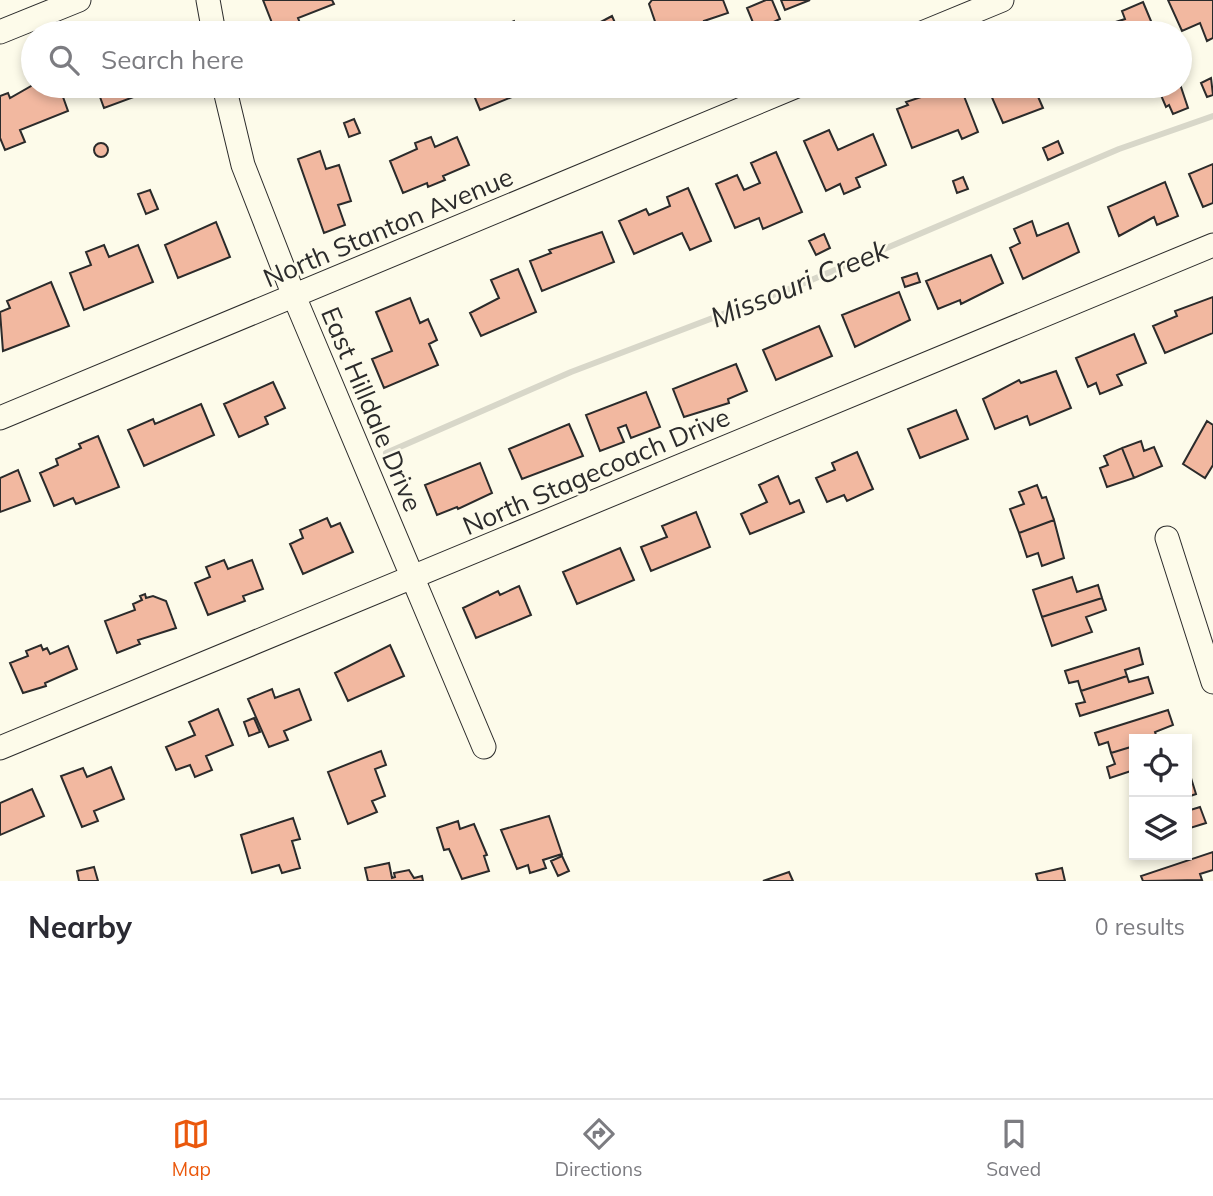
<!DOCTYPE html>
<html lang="en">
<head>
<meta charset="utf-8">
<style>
	body { margin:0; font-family:Mulish,sans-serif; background:#f2f2f3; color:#2b2b33 }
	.controls { position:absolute; right:21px; bottom:21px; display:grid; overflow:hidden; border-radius:0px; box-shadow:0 4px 10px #0003 }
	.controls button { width:63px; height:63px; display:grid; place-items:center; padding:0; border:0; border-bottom:2px solid #e1e1e2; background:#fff; color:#2b2b33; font:35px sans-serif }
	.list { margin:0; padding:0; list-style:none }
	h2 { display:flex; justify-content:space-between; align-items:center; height:91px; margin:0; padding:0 28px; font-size:30px }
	h2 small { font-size:23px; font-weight:400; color:#7c7c81 }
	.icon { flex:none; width:38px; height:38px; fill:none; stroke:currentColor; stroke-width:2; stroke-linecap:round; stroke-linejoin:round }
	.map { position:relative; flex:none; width:1213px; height:881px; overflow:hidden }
	.search { position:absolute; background:#fff; box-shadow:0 4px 10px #0003; left:21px; right:21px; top:21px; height:77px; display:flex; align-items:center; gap:18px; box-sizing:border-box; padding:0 24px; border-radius:38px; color:#7c7c81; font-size:26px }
	.sheet { height:217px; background:#fff }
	nav { display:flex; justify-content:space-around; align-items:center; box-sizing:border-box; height:98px; border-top:2px solid #e1e1e2; background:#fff; font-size:19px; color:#7c7c81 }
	nav a { display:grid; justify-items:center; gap:4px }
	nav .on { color:#ea580c }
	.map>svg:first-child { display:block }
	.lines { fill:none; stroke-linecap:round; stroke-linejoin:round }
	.stream { stroke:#d8d7c9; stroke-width:6 }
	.building { fill:#f2b8a0; stroke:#2b2b2b; stroke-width:2 }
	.minor-casing { stroke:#2b2b2b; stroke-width:25 }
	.minor { stroke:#fdfbea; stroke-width:23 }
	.labels { text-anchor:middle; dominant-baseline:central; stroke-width:5; stroke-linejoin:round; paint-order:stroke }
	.street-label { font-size:26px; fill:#2b2b2b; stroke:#fdfbea }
	.water-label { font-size:28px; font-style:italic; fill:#2b2b2b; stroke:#fdfbea }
</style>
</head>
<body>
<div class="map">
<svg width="1213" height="881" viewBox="0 0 1213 881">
	<rect width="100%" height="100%" fill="#fdfbea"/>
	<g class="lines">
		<path class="stream" d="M386 453 571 372 802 284 1119 149 1213 116"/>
	</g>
	<path class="building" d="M263 0H332L334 4 298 18 304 33H276Z
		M652 0H723L728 13 704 21 706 27 688 33 682 29 659 33 649 4Z
		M766 0H772L780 19 756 30 747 8Z
		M781 0H810L785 10Z
		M1168 0H1213V38L1207 41 1200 23 1182 31Z
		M1143 2 1156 33H1081L1125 19 1122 11Z
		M612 16 619 32 634 27 636 33H580Z
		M514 21 519 33H492L491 31Z
		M1211 78 1213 95 1207 97 1201 83Z
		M1180 84 1188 108 1173 114 1169 105 1166 107 1157 86Z
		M33 85 59 86 68 111 20 130 25 142 5 150 0 138V96L8 93 10 98Z
		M96 86H139L142 94 104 108Z
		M470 86H522L524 92 480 110Z
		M954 86H960L978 132 962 139 958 130 912 148 897 109 908 105 906 102Z
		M987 86H1050L1036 92 1043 108 1003 123Z
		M354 119 360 133 349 137 344 123Z
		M829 130 838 150 873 134 886 165 856 178 860 187 844 194 840 184 826 191 804 141Z
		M431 137 435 147 457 137 469 165 443 176 445 180 428 187 427 183 403 193 390 161 417 149 415 143Z
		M1058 141 1063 153 1048 160 1043 148Z
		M94 150a7 7 0 1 1 14 0a7 7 0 1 1-14 0Z
		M320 151 326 169 339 165 351 201 338 205 345 225 324 233 298 159Z
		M776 152 802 212 763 229 759 218 735 228 716 184 737 175 744 190 760 183 751 163Z
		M1213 164V203L1203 207 1189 174Z
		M963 177 968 189 957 193 953 181Z
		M1165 182 1178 216 1157 225 1154 217 1119 236 1108 207Z
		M688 188 711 241 690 250 682 233 634 254 619 221 646 209 649 215 670 206 667 197Z
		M150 190 158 209 146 214 138 194Z
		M1032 221 1037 236 1068 223 1079 252 1023 279 1010 248 1020 243 1014 229Z
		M216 222 230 257 178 278 165 245Z
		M602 232 614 262 542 291 530 261 551 253 549 250Z
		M824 234 830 248 816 255 809 241Z
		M104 245 109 257 138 245 153 282 84 310 70 273 91 265 86 252Z
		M991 255 1003 283 961 304 960 300 938 309 926 281Z
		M518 269 536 312 481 336 470 313 499 298 491 280Z
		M917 273 920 282 905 287 902 278Z
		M51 282 69 326 3 351 0 312 10 308 7 301Z
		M899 292 910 320 855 347 842 315Z
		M1213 297V333L1165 353 1153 326 1177 316 1175 311Z
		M410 298 420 323 428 319 437 340 429 344 438 365 384 388 372 359 392 351 376 312Z
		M819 326 832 356 776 380 763 350Z
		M1134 334 1146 363 1117 375 1122 385 1100 394 1096 383 1088 387 1076 358Z
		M736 364 747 391 728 399 729 403 684 417 673 389Z
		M1056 371 1071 408 1030 425 1027 416 995 429 983 399 1019 380 1021 383Z
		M273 382 285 408 265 417 268 424 239 437 224 404Z
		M646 392 660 427 631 438 626 425 618 428 624 442 600 451 586 415Z
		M201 404 214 435 144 466 128 430 153 419 155 424Z
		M956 410 968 439 920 458 908 429Z
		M1207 421 1213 425V465L1205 478 1183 464Z
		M569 424 583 456 522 479 509 449Z
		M98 436 119 487 76 504 73 498 54 506 40 473 58 465 56 459 81 448 79 444Z
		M1141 441 1144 451 1154 447 1162 466 1134 478 1122 448Z
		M1122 448 1134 478 1107 487 1100 468 1108 465 1104 456Z
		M857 452 873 489 847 501 844 495 827 502 816 478 835 470 832 463Z
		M480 463 492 493 458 509 457 507 437 515 425 485Z
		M18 470 30 501 0 512V478Z
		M778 476 790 504 799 500 804 512 750 534 741 514 767 502 759 485Z
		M1037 485 1042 498 1046 497 1054 520 1019 533 1010 509 1024 504 1019 492Z
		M696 512 710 547 651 571 641 547 667 537 662 526Z
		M327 518 331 527 340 523 353 552 303 574 290 544 303 538 300 530Z
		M1054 520 1064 558 1042 566 1038 553 1027 557 1019 533Z
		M620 548 634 580 577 604 563 572Z
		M224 560 228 569 252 560 263 589 243 596 245 601 208 615 195 583 210 577 206 567Z
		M1072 577 1077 592 1098 585 1102 598 1042 617 1033 590Z
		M519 586 531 615 476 638 463 608 498 591 500 595Z
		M145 594 146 598 153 596 166 601 176 628 138 640 140 644 117 653 105 621 135 610 133 604 142 600 140 596Z
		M1102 598 1106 610 1086 617 1092 632 1052 646 1042 617Z
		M41 645 43 650 47 648 50 654 68 646 77 669 45 683 46 686 23 693 10 663 28 656 26 651Z
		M390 645 404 676 348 701 335 673Z
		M1139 648 1143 664 1125 670 1127 676 1081 691 1078 681 1069 683 1065 671Z
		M1127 676 1129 682 1148 677 1153 693 1080 716 1076 704 1085 702 1081 691Z
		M272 689 275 698 299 689 311 720 284 731 288 740 269 747 248 699Z
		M218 709 233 745 206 756 212 770 195 777 190 765 176 770 166 747 195 735 189 722Z
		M1168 710 1173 725 1155 732 1157 738 1134 739V746L1111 753 1108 742 1099 745 1095 733Z
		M254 718 260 732 249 736 244 722Z
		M1134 746V770L1110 778 1107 767 1115 764 1111 753Z
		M381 751 386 765 375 769 385 796 372 801 377 812 348 824 328 772Z
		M111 767 124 799 94 811 98 821 82 827 61 776 83 768 87 777Z
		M1191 778 1196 794 1187 797V779Z
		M32 789 44 816 0 835V803Z
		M1200 807 1206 823 1187 829V811Z
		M549 816 562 854 543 860 546 868 530 873 528 865 517 869 501 830Z
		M293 818 300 839 292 841 300 868 282 873 279 865 252 873 241 835Z
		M458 821 460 829 474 824 487 855 484 856 489 871 462 879 449 849 444 850 437 828Z
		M1213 852V870L1200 874 1202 880 1143 881 1141 876Z
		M562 856 569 871 558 876 551 861Z
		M389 863 392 878 395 877 394 873 409 870 414 878 422 876 423 881H368L365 868Z
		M94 867 98 881H79L77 871Z
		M1062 868 1065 881H1038L1036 874Z
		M789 872 793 881H763Z"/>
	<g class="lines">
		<g class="minor-casing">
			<path id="minor" d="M208 0 214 33
				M0 32 79 0
				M922 33 1002 0
				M224 86 243 165 294 296 484 747
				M0 418 797 86
				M1167 538 1213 682
				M0 748 1213 245"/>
		</g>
		<use href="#minor" class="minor"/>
	</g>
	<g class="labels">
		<g class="street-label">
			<text transform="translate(388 227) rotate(-23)">North Stanton Avenue</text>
			<text transform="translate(372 409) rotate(67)">East Hilldale Drive</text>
			<text transform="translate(596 471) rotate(-23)">North Stagecoach Drive</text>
		</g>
		<g class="water-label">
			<text transform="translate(799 283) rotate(-22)">Missouri Creek</text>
		</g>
	</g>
</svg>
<div class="controls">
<button><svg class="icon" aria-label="locate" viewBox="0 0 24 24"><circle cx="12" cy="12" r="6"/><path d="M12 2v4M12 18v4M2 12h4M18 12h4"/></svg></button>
<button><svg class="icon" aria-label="layers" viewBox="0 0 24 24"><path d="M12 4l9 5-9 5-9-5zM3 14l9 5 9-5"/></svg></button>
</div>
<div class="search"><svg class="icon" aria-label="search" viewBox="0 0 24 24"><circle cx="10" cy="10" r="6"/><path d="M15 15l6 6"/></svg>Search here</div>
</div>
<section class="sheet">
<h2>Nearby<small>0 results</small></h2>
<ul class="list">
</ul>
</section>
<nav>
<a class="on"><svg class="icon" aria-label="map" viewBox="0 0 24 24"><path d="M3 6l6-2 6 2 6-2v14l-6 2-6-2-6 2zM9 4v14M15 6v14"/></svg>Map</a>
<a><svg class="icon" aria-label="directions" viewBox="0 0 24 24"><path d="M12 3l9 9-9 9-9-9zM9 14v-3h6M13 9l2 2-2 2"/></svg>Directions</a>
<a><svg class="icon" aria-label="saved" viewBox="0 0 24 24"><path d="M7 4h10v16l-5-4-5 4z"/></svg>Saved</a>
</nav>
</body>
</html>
